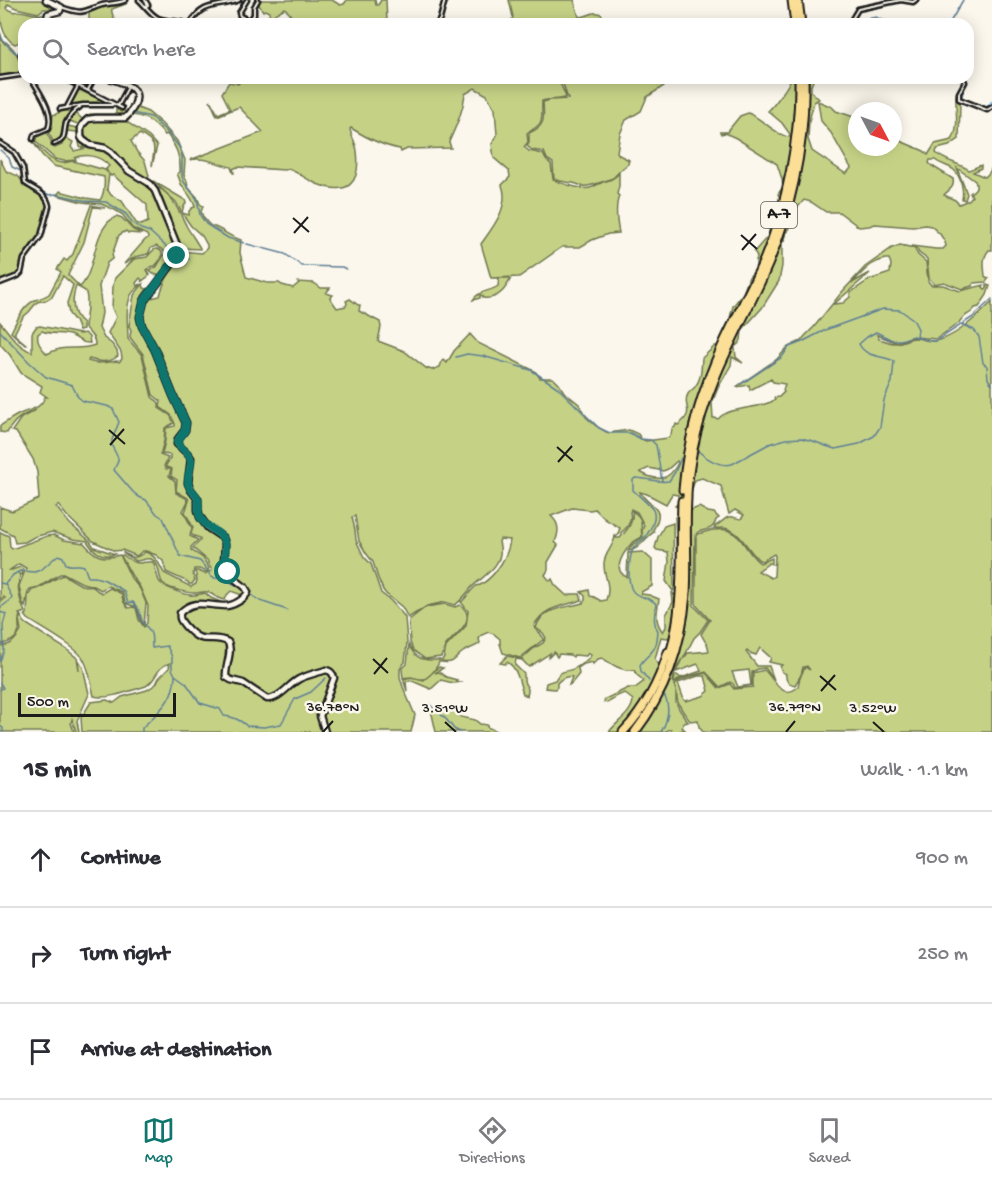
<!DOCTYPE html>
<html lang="en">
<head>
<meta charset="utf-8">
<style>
	body { margin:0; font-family:"Gochi Hand",sans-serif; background:#f2f2f3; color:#2b2b33 }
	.compass { position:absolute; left:848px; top:102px; width:54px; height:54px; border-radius:50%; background:#fff; box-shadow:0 3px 15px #0003; rotate:131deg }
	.scale { position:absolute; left:18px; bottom:15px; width:158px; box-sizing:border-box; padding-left:6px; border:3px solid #1c1c1c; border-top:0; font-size:16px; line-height:21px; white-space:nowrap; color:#1c1c1c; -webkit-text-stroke:4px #fbf7ec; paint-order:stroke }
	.stop { position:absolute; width:18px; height:18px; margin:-14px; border:4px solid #0f766e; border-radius:50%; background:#fff }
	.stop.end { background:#0f766e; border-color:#fff; box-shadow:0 2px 6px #0008 }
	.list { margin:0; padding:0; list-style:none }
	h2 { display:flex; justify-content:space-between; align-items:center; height:78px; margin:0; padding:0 24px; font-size:26px }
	h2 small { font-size:20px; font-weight:400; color:#7c7c81 }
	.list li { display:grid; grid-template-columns:39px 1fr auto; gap:18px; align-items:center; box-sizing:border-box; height:96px; padding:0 24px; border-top:2px solid #e1e1e2 }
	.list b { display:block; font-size:22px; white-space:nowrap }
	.list em { font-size:20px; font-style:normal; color:#7c7c81 }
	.icon { flex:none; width:33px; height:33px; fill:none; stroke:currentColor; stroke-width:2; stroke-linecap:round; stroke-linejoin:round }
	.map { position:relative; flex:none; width:992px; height:732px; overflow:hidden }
	.search { position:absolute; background:#fff; box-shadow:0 3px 15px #0003; left:18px; right:18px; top:18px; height:66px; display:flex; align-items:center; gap:15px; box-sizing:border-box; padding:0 21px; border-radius:18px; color:#7c7c81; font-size:22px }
	.sheet { height:366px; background:#fff }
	nav { display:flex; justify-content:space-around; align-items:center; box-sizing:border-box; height:84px; border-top:2px solid #e1e1e2; background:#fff; font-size:16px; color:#7c7c81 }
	nav a { display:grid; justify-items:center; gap:3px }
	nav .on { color:#0f766e }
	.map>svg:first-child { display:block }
	.green { fill:#c5d286; stroke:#707751; stroke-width:1.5; fill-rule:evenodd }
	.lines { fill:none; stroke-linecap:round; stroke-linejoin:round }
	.stream { stroke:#5f7e96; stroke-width:1.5 }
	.canal { stroke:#8bbfe8; stroke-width:3 }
	.street-casing { stroke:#1c1c1c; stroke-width:7 }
	.secondary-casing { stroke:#1c1c1c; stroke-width:9 }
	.highway-casing { stroke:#1c1c1c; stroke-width:11 }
	.street { stroke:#fbf7ec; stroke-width:2 }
	.secondary { stroke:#fbf7ec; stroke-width:4.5 }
	.highway { stroke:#fbdf96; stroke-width:7 }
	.route { stroke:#0f766e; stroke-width:8 }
	.ticks { fill:none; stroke:#1c1c1c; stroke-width:2 }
	.labels { text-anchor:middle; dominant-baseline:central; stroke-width:5; stroke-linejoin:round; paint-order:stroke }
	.shield { fill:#fbf7ec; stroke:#5f5e5a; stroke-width:1.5 }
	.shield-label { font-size:16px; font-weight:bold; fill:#1c1c1c }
	.ticks-label { font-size:15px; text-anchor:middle; fill:#1c1c1c; stroke:#fbf7ec; stroke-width:5; stroke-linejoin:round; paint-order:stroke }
</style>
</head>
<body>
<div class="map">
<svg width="992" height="732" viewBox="0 0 992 732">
	<rect width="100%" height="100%" fill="#fbf7ec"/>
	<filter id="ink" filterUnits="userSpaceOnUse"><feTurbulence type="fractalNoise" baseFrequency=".0167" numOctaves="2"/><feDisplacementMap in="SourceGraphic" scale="12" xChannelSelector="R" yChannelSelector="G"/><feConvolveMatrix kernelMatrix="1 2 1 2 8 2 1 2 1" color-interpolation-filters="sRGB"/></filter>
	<g filter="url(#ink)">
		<path class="green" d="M0 0H40L53 5 51 9H44L38 13 16 8 8 4 6 8 14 12C23 8 33 17 42 14L35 24H24C24 34 25 41 15 44 0 37 0 16 0 0Z
			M259 0H332L340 5 344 4 347 0H375L376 5H378L381 0H386L387 23 388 24H284L292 17 285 8 276 13 270 18 269 12 265 10 263 11 259 5Z
			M509 0H574L579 17C588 17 595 9 602 15L600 24H510L513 17Z
			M126 2V4L112 9C110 14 116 19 117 24H89V11L102 6Z
			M0 32 2 38 1 39 5 44 6 42C17 51 19 57 22 71L17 73 0 77Z
			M258 78H283L291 80 292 78H558L566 97C560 101 549 98 542 101 541 120 546 123 527 133L528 142 524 147 529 151 543 154 546 160 551 164 553 179C558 183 583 190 590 188 594 187 598 184 603 182 610 180 614 179 619 173V186L617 194 619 196C615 206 617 223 619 233L608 234 592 240 580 247H562L519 277 491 278 481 244C493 227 510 207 502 185L510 177 509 171 494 158 492 144 497 135 495 109 487 95 475 88 465 94C463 112 456 126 449 142L451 148 407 149 401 152 400 149C382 146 367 138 351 128L350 129C351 136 356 143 357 151 361 184 348 196 317 184 307 180 298 172 288 169L285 170 237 167 233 169 234 173H233L231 167C217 164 204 156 190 160L263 132 239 107 217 116 210 100 218 114 230 109 222 93 229 82 238 84 239 83 235 79Z
			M561 78H676L647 97 641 111 626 120 620 134 617 152 619 155 629 160 628 164C622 168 619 172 614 177 611 179 591 186 587 186 582 187 578 184 573 183 566 182 561 182 554 179L553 163 547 159 544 152 532 150 527 146 529 143V133C546 126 544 118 543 102L551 100 568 99Z
			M791 78H797L795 82 793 131 791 154 781 200 778 194 783 187 782 179 777 164 736 138 725 133 721 134 720 132H727L740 116 748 113C762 118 778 138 792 137L782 123 768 111C773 107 790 84 791 78Z
			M809 78H814L811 86V91L819 99 814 102 809 121 808 139 812 151 846 174 851 168 831 133 821 121 818 101 832 107 836 111 857 118V147H893V138L924 151 928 155 935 144 952 140C960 127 955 110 956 96L960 104 959 139 949 146 937 149 936 153C946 162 959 163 969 170L981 165V168L973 172 985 177 989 173 992 167V250H989C982 258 984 266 985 276L986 277 989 278 986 282 974 283 972 286 962 289 944 282 934 284 929 278 927 259 919 253 917 249 911 246 936 249H943L946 246 945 242 940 234 931 226 925 225 913 227 875 224 869 226 859 227 839 212H826L811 202 804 200 798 207 795 205 794 208 796 211 794 216 788 221 789 228 784 238 785 241 782 242V266L779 281 762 308 743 329C739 336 745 339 736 346L732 345 760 287 806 123ZM930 160H935C941 165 948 165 954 170 961 177 964 190 962 199L965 200 967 194 957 168 975 181C978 187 975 190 970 193L972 196 969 200 959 204 955 200 944 195C948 190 955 188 953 179L932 166 929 163Z
			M78 89 107 103 70 104Z
			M135 107 148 112 162 124 177 141 185 160 184 175 187 181 188 187 197 197 200 204 203 206 201 212C203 217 206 222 210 225 213 227 216 227 219 229 226 233 233 238 241 240L240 253 246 277 267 283H279L282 285 293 288 299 283 298 282 314 283 321 288H330L326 293 333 295 330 298 337 308 346 306 347 303 346 301 350 299 358 305H360L359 311 380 322 381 327 378 341 404 351 426 368 432 370 440 367 442 361 444 360 447 363 454 351 470 334 478 343 535 371 540 378H553L559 384 564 392 579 404 586 417 596 426 608 433 629 430 638 434 641 439 646 441 668 438 671 435 672 429 675 427 676 424 678 425C697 411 681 406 688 394 689 392 694 388 695 387 702 378 701 369 702 358L715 346H718C706 373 695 400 688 429 683 455 681 481 680 507L675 506 678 503V495L672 494 666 504 647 494 640 492C650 509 667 506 653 530L654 532C645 537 639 551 628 551L632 545 643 537 642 531 644 525 637 512 631 509 630 512C633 523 625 530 617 536L620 528 605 519 595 509 590 510 572 508 551 516C560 524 559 532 555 542L558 545 548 562V570L545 575 550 581 552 579 555 585 567 596 572 594H580L582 600C564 606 544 606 534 626L535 629 540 633 544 639 520 658 503 653 500 644V639L494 634 488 632 481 636 479 639 480 643C475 648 468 648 463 652 453 659 456 664 441 662L444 657 446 647 466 626 468 611 461 602C466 599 468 593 474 588 480 582 475 588 482 584 497 574 508 556 510 540L500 539 499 542C506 565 484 575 471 588 466 594 462 600 455 605L445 602 427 606 408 618 402 607 386 594 383 590 378 578 373 562 366 553 359 541 355 516 352 517 355 530 356 540 364 557 371 564 381 593 391 601 405 617 407 642 405 662 400 669V677L403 687 415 715 411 732H327L322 716 335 678V673L332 669C323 668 300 676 292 681 285 685 278 698 269 697 262 697 256 689 250 685 243 680 235 681 228 677 228 673 228 670 228 667 229 661 233 655 232 648 231 632 210 640 200 636 191 632 184 623 181 615L188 609 200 605 228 607 250 593 249 589 233 576 226 566V540L221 534 211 528 200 514 199 496 190 483 193 456 179 443 188 427 186 419 142 321 144 304 147 299 160 296C163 279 175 267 180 251L202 253 207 248V245L202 236 191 226 182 213 176 202 153 181 185 200 186 203 183 208 182 213 189 215V211L192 208 195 207C193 198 186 192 181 184 181 184 178 175 177 174L180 172C181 157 176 147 167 134L165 135C154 123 150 118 133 115L127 122 149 137 157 146 152 166C153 148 160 146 140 134L131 141 137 152 145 161 149 176 146 179 134 173 122 162 113 151 109 148 87 140 83 131C87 114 107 119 121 119ZM677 461 678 463C669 481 657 482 640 472L649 468 663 471 668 469Z
			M74 108 65 121 62 135 60 140 57 142 53 141 48 132 51 128 53 115 63 111Z
			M116 109 121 112 123 109 126 114C111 119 84 107 79 129 77 137 81 141 87 146L82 148 80 147 77 132 67 131 68 126 77 128 78 124 69 121 76 113 82 119 90 114H116Z
			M46 132 52 143 51 146 55 148 62 145V144L66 138 73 142 71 147 74 151 91 147 107 151 144 181 152 189 176 247C176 259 162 286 149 270L156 268 165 253 163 250 156 246 151 248 148 254 135 257 124 264 145 240 148 238 147 235 132 228 123 215 115 210 101 204 82 202 57 195 60 191 86 198 100 200C104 195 105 183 104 177L53 166 42 155 33 142 50 158 57 162 63 163 73 161 105 170 108 173 106 169 109 166C101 156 86 153 75 158L76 160 64 161 55 159 35 141 36 136ZM109 174 111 176 113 175 147 205 148 222 141 225 136 223 122 201 111 195 107 189Z
			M0 159 6 171 18 176 25 185 41 195 46 201 47 205 39 236 24 257 21 262V271L18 274 0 281Z
			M159 188C173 195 180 214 187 227 191 234 196 241 200 248V249L181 248 156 189Z
			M779 203C768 247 748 286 728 326L733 306 743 293 749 277 756 269V260L757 258 756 254 754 252 768 236 775 205Z
			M91 205 105 208 93 207 84 242 68 275 80 287C94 274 93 240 106 225 108 221 113 219 117 216L122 218 133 230 142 234 128 233 126 231 119 235 112 255 113 258 107 263 99 286 102 313 99 328 104 338 112 344 117 351 118 356C110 363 98 362 89 359L88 361C98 365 108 362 118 361L119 362 122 359 121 352 108 333 116 317 112 308 113 286 115 278 134 259 147 257C152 252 155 245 162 252V258L155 266 150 267 147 270 150 275 141 282 142 280 140 278 136 283 137 286 141 284C138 288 133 291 131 295 125 308 128 326 128 339L142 355 152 397C157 402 160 400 159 408L170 415 174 423 165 428 164 441 160 455 168 458 164 466 166 469H171L169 476 175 481 176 493 186 498 188 501 183 511 192 528 190 536 198 540 191 547V550L203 558 209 568 207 572 199 569H194L193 575 195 580 192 584H189L188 582 166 572 163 561 156 555 146 551H142L137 556 122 550 115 551 93 541 67 516 58 505 56 507 70 524 90 541 94 547 115 554C101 558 94 552 87 541L73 539 52 532 34 537 25 542 15 543 13 535 0 528V507L12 511 39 499 37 472 33 459 16 432 12 431 21 418 36 410C23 414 14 420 7 433L0 432V426C7 422 14 416 22 413 33 408 39 410 45 397H47L40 392 42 386 21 373 10 355 0 344V322C10 334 17 346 32 352V333L36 327 40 326 80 334 85 333 89 337 90 343C81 344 80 339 72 336 62 332 52 335 42 331L38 334C36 343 42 348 47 354 65 343 77 352 95 345 96 338 89 333 85 328 85 319 90 299 85 291 84 290 78 287 76 286 72 299 70 314 83 323V330L79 331 75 321 69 314 67 303 73 285 63 276 52 297 47 300 37 302 29 312 23 317 15 332V335L26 344 25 345 11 332C17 320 23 306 35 300 40 298 45 297 49 294L61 272 57 269 64 259 67 261 73 254Z
			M900 245 914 248 918 255 926 262 928 281 931 285H943L960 291 984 285 983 287 985 289 987 288V285L990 286 987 295 979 307 975 308C971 315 962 315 959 323L936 339 915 337 895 342 877 335 879 339C885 340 891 344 897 343 904 342 909 338 915 338 922 338 928 342 934 341 952 340 980 315 992 302V732H703L699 727 698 720 690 721C686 715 680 709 678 702 676 697 677 692 675 686L678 681 692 676 706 673 719 688 730 684 734 689 753 687V673L764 670C774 678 781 701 798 687 798 681 802 673 805 667L810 670 807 666 803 667 801 675 795 685C789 684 785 681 786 674L782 672 780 667 782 665 769 662 771 658 760 648 756 655 750 653 747 651 746 652 757 666H769L774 680 765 668 758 669 752 672V685L735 688 733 684 730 682 720 687 706 672 679 679 674 684 675 675H677L681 678 701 671 698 664 676 672 682 659 675 670 673 682 676 691V702L679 709 688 722 684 723 682 727 687 732 682 730 680 731 682 732H672L671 729 664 732H641C660 701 678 667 684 631 691 592 688 550 689 511L699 507 708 512 714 513 719 518 716 520C712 535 699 526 695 536L694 606 708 620 700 632 694 638 683 659 688 653 709 651 707 643H706L701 634 710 620 697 606 696 603V539L698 534 712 530C717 530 723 529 727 530 743 535 747 554 760 563L772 558V564L769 563 758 571 771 578 774 576 775 556 774 554 762 561 759 560C748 551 742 533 728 529 724 527 718 529 714 528L715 526C721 524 724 518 729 517 733 516 737 519 741 519L744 515 735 510 729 514 721 486 702 478 695 480 691 492 689 507C690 493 691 479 693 465 699 424 715 385 731 348H735L736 357 743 363 732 357 731 365 718 388 712 403 713 418H715L718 419C727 410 735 411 746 408 755 407 763 405 771 402L775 400 774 398 779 397 784 392 783 390 785 384 773 382 771 379 750 390 749 385 736 387 777 359 788 347 801 341 805 336 814 327 842 292 865 267 892 248ZM886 259H889L891 264 890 273 869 280 850 293V297L843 303 834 304 870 273 852 283C865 271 868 263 886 259ZM749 670 751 685 738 687 732 672ZM698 676H705L709 691 703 696 686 701 684 700 678 683Z
			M499 278H511C506 289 498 300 483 298V296L480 295V298L473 300C479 290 490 292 498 286Z
			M143 284 144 288 147 289 142 296 139 324 156 355 185 423 184 427 176 443 178 449 186 453 189 457 187 482 197 498 198 518 223 540 224 570 247 590 245 596 231 591 227 595 225 600C218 599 214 595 208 592 204 591 198 593 194 593 188 593 171 589 166 586 156 581 162 561 150 559 146 558 140 561 136 561L122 552C134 558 134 560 145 552 156 555 159 564 164 573L191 587 196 584 197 580 195 571H198L205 574 212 570 207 560 193 548 200 541V538L194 536 191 534 193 527 185 512 189 501 188 498 176 491 177 480 171 476 172 469 166 467V465L170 459V455L162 454 165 441 166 428 175 426V424L171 415 160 407 161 401 153 395 143 354 132 340 130 337 131 330 129 326 134 295Z
			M632 511C645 518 640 526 642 537 638 539 633 541 630 545 622 555 612 571 627 577L628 553 643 552 652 560V586L641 592 642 594 649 595 659 599C657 612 654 621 663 632L666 627V615L673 602 672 592 674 595 676 593 677 564 675 517 679 514 676 606 671 635 668 638 661 637 655 659 659 666C653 692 636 713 618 732H609C617 721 632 714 633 700L624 693 615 697 614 699 607 703 604 702 605 699 628 688H635L643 682V680L637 675 634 670C622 672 612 664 602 658L598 659 593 664 592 662 584 664 578 668 579 674 571 684 569 685 572 677C566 675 561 679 557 683V687L555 689 545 688 546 683 555 680C561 668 568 673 577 667 582 664 586 660 590 657L591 655 588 653 586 656 574 655 573 657 570 655 559 654 557 657 554 652 549 657 550 653 546 656 529 667 522 660 516 659 515 665 524 674C524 676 524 678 524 681 526 689 530 685 527 696L523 694C519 683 518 668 507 662L505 664 500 663 507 656 522 659 533 649 543 643 546 638 543 633 536 628C541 607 567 608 583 603L585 600V596L581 592 589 590 590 596 594 597 601 601 606 600C612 584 603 577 604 563 605 552 614 546 615 536L616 538H620C627 530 634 523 632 511Z
			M673 523 674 590 673 591 666 581 669 562 668 552 657 550 655 548 658 537 664 526Z
			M0 532 9 536 10 547 12 549 47 536 54 535 64 540 84 543C95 556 101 560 120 555L131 578 140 589 146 603 144 625 141 621 137 607 127 604 125 602 122 592 108 586 101 590 94 586 82 583 65 574H60L39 587 30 589 28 592 25 607C21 603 21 593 19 586L26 568 19 564 10 570H12L20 567 23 569 22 575 19 574 20 576C16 587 20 602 25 612L19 614 20 615C17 623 20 624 19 631 17 639 9 643 2 644L0 641V602L5 598 3 597 0 600Z
			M123 555C128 559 133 563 139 563 145 563 147 561 153 562 156 568 156 574 159 581 163 587 182 594 190 595 195 596 201 594 205 593L211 598 223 603 222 604C207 601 195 602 181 609L177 615C185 642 210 633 228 645V656L223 675 226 680 244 685 263 699 272 701 303 678 326 672H329L332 676 319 716V722L323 732H82L81 718 91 702 107 700 114 703 122 697 147 690 156 684 159 678 169 668 170 663C154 668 159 678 146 686 132 690 108 700 94 696 91 684 90 671 84 660 79 648 40 627 28 619L25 615 27 614 28 596 32 590C44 588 53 578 64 575L81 585 93 587 98 591 102 593 110 588 122 594C122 600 124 603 128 608L133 607 136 608 139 620 144 627 147 623 148 606 140 587 132 576 121 556Z
			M445 604 455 607 460 605C479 619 456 634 447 644 444 647 443 653 441 657L425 659 413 650 410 642 409 620 426 607Z
			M21 616 25 623 66 649 77 658 79 670 78 659 83 667 89 694 77 721 79 732H76L72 719 71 723 74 732H0V643L2 646C11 646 17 638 21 631L19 619Z
			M409 645C416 661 425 660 440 660 438 666 430 678 423 679 416 680 413 675 403 678L402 669 407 664Z
			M439 667 443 668 435 673 439 672 446 677 457 680 455 682H462L453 683 441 680 431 689 410 680 406 682 407 691 404 682V679L411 677 424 680Z
			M449 708 461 717 475 720 480 724 487 725V727L498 732H436L431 710Z"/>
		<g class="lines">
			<path class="stream" d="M860 24 863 20 876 17 881 20 908 24
				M949 24 963 0
				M0 35C2 40 14 53 19 55
				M132 113 151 117 168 133 179 147 182 156V176L184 182 197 199 200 215 206 224 228 238 244 243
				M0 150 9 158 12 167 21 171
				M25 170V175
				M26 180 34 186 49 195 56 194 87 201 106 202 126 214 132 223 141 229 150 232 173 253 189 259
				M247 244 285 254 302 266 342 267 346 269
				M961 324 974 330 979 337 983 363 987 366 988 379 992 384
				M0 331 29 362 46 377 72 385 78 397 83 401 107 406 113 409 119 422 112 440V446L118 458V461L114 470 133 492 139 497 146 500 157 514 163 518 180 556 200 561 208 571
				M456 357 467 354 483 356 531 370 557 387 599 428 610 433H630L641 439 651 440 656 445 662 481
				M741 384 782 357 789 347 802 342 825 330 883 309 900 310 913 319 918 329 917 336
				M697 450C706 458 720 467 732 464L769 444 786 439 801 438 813 441 826 446 835 449 859 444 874 436 880 427 884 400 892 382 894 361C882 355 866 358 859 344L867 337 876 332 892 340H901L913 336 931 341H936L973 317 992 299
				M209 573 211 577 228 581 244 589
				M0 583 5 584 13 575 20 571 35 572 42 569 58 555 63 557 66 564C73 567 78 563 84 566L88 577H95L105 580 124 591 128 603 133 602 139 610 142 621 144 624
				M250 594 260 601 287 610
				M0 608 11 600 12 597 5 584
				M0 612 6 614 3 625 4 651 0 661
				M146 626C154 635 151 638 152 648L167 646 172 657V669L175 675 186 683 200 703 220 709 224 716C233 717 239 719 247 726L264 727 281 724 295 699 311 692 326 678
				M649 681 641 671 640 665C644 658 649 656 653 650 658 644 657 637 658 631 652 622 655 613 656 604 650 596 637 599 632 590 627 581 629 558 633 549 636 543 643 541 646 536 651 529 657 518 653 510 650 505 638 495 633 490V480L635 478C647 478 657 483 669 481L675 472 681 458
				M0 683 3 688 0 690
				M429 704 446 719 454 729 460 732
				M0 726 3 728V732
				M142 732V728C158 712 174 701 175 676
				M661 732C668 720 671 708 664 695"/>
			<path class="canal" d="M851 24 855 16
				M966 82 960 99 987 108 992 102"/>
			<g class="street-casing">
				<path id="street" d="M139 0C145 5 150 14 158 18 167 22 178 20 188 24
					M145 0 148 5 146 6
					M247 0 239 13 240 16 248 20 254 15V7L258 0
					M61 7C84 15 81 12 102 5 110 3 118 4 126 0
					M190 24C205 0 217 9 239 0
					M263 24 266 22
					M437 24 440 19 445 0
					M849 24 858 9 901 0 913 2 916 0
					M24 47 21 54 24 65
					M0 78 20 75 24 72
					M31 78C39 92 55 112 48 129L34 135 33 139
					M63 78 122 108
					M963 78 965 82 959 93V99L987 110 992 107
					M88 90 94 78
					M118 106 127 89
					M67 107 78 86
					M60 109 83 105H112
					M0 143 14 152 23 168 25 183C34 190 47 193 49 206L41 236 24 259 21 273 18 276 0 283
					M54 144C67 140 63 134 66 123 69 116 74 111 80 107"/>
			</g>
			<g class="secondary-casing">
				<path id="secondary" d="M46 0 61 7 60 11 48 14 47 19 50 24
					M110 78C124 84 143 87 134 106 131 111 130 114 125 118H96L88 119 83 124 81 128V137L83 140 90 145 105 148 111 152 129 171 149 183 155 191 177 245 178 253 175 260 144 301 140 317 142 326 155 350 173 395 186 423 185 430 178 439 177 444 187 453 191 458 188 483 191 490 198 499V510L200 517 208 528 223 538 225 544 224 561 225 568 231 576 245 587 248 592C245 599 233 606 225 606 208 606 194 598 180 613 179 619 181 621 185 626 204 648 209 633 228 642 233 653 225 665 226 677L231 680 243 683 267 699C280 699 288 685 299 679 307 675 317 673 326 670 331 671 333 673 334 678L320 716 325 732"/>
			</g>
			<g class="highway-casing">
				<path id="highway" d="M792 0 795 24
					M798 0 801 24
					M683 490C687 439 702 389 724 342 737 314 752 288 764 260 787 205 800 138 799 78
					M669 657C685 606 680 554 682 501
					M623 732C645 709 659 682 668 652
					M635 732C666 692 682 644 686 594 688 562 685 530 687 498 687 482 690 465 693 449 706 385 734 338 761 281 790 218 806 147 804 78"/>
			</g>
			<use href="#street" class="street"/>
			<use href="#secondary" class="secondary"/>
			<use href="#highway" class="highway"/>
		</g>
	</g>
	<g class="lines" filter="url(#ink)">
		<path class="route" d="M177 256 144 301 140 317 142 326 155 350 173 395 186 423 185 430 177 442C180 449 189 451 191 460 192 467 187 475 188 483 189 490 196 493 198 499 200 505 197 511 200 517 206 529 221 532 224 540 229 550 220 560 228 572"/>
	</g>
	<path class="ticks" d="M293 218 309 232M294 233 308 217M741 235 757 249M742 250 756 234M109 430 125 444M110 445 124 429M557 447 573 461M558 462 572 446M373 659 388 673M374 674 387 658M820 676 836 690M821 691 835 675M445 722 456 732M873 722 884 732M323 732 333 721M786 732 795 721"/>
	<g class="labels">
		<rect class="shield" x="761" y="202" width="36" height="26" rx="4.5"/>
		<g class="shield-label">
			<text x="779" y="215">A-7</text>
		</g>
	</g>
	<g class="ticks-label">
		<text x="333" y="711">36.78°N</text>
		<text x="795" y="711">36.79°N</text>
		<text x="445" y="712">3.51°W</text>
		<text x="873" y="712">3.52°W</text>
	</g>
</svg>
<svg class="compass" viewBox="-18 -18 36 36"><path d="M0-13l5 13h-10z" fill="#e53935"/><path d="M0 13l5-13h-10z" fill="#7c7c81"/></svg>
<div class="scale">500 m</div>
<div class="stop" style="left:228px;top:572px"></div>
<div class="stop end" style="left:177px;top:256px"></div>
<div class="search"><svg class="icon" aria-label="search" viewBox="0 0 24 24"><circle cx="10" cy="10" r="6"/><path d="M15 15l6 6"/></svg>Search here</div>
</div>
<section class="sheet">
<h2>15 min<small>Walk · 1.1 km</small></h2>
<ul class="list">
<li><svg class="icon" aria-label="ahead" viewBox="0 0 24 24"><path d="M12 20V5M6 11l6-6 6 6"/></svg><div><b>Continue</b></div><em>900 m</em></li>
<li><svg class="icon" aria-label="right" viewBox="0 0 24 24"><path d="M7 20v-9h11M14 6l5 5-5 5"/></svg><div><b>Turn right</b></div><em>250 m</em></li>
<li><svg class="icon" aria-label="arrive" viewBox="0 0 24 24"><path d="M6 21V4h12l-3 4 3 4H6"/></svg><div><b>Arrive at destination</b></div></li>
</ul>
</section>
<nav>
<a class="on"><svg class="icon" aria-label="map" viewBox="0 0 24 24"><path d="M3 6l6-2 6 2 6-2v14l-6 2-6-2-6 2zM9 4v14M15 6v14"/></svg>Map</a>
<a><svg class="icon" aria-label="directions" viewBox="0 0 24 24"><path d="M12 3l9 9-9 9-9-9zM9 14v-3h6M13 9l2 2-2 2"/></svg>Directions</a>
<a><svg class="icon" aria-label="saved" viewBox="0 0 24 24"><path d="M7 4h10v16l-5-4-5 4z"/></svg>Saved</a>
</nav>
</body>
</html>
